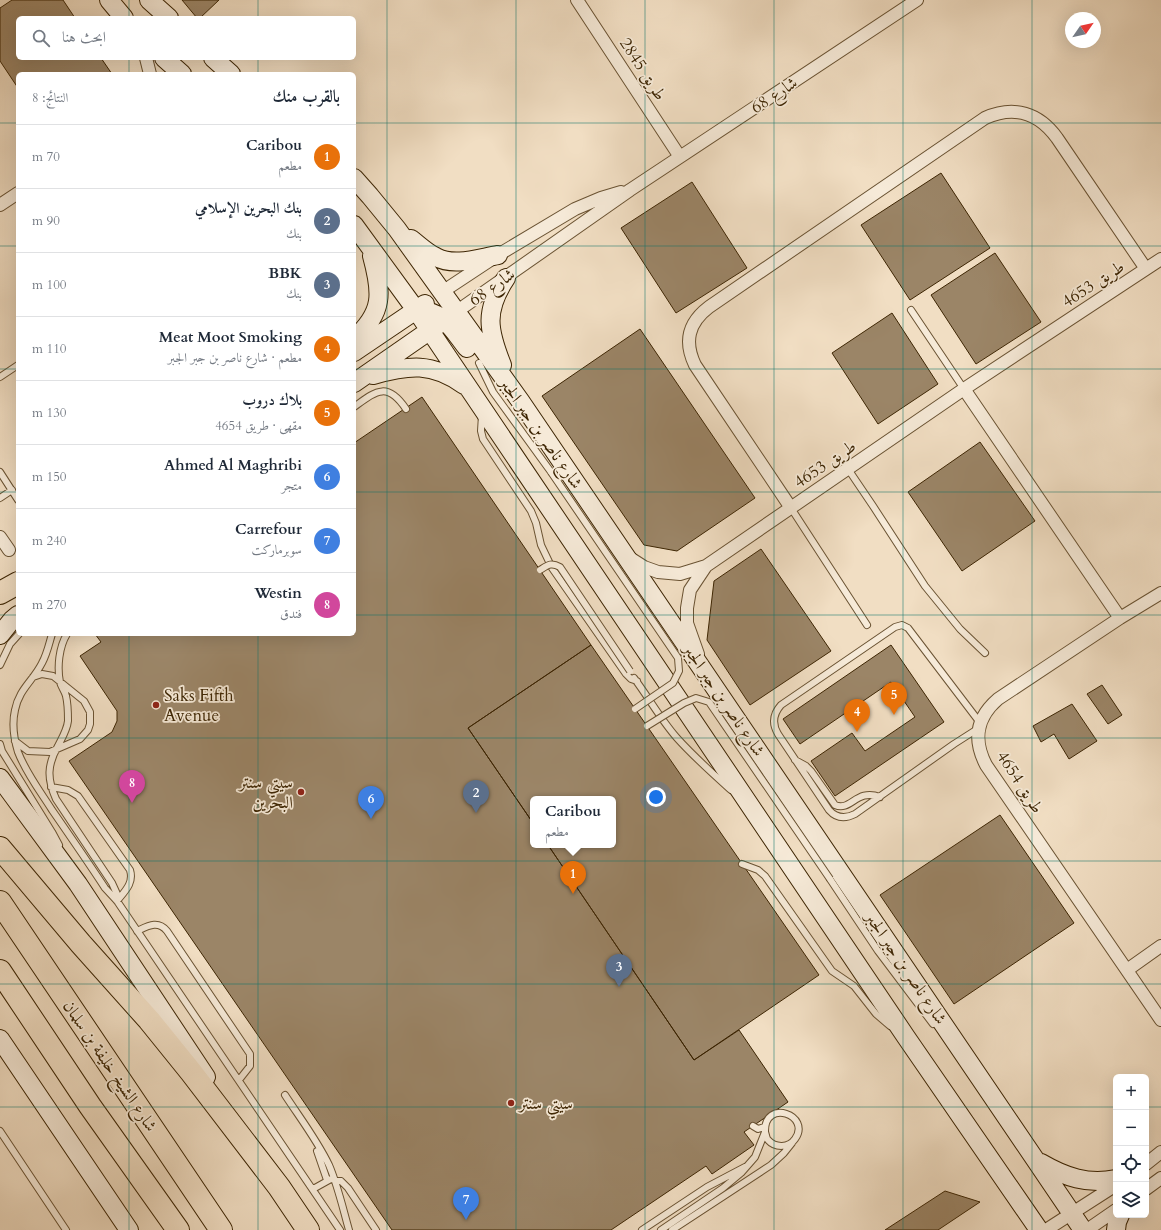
<!DOCTYPE html>
<html lang="ar">
<head>
<meta charset="utf-8">
<style>
	body { margin:0; font-family:Cardo,Amiri,serif; background:#f6f6f7; color:#1f2937; direction:rtl }
	.controls { position:absolute; right:12px; bottom:12px; display:grid; overflow:hidden; border-radius:6px; box-shadow:0 4px 16px #0002 }
	.controls button { width:36px; height:36px; display:grid; place-items:center; padding:0; border:0; border-bottom:1px solid #e0e1e3; background:#fff; color:#1f2937; font:20px sans-serif }
	.compass { position:absolute; left:1065px; top:12px; width:36px; height:36px; border-radius:50%; background:#fff; box-shadow:0 4px 16px #0002; rotate:56deg }
	.you { position:absolute; left:656px; top:797px; width:14px; height:14px; margin:-10px; border:3px solid #fff; border-radius:50%; background:#1a73e8; box-shadow:0 0 0 6px #1a73e833 }
	.badge { display:grid; place-items:center; width:26px; height:26px; border-radius:50%; background:#1a73e8; color:#fff; font-size:13px; font-weight:700 }
	.pin { position:absolute; translate:-50% -33px; filter:drop-shadow(0 1px 2px #0008) }
	.pin::after { content:''; position:absolute; top:21px; width:14px; height:12px; background:inherit; clip-path:polygon(0 0,100% 0,50% 100%) }
	.popup { position:absolute; left:530px; top:796px; width:86px; height:52px; box-sizing:border-box; display:grid; place-content:center; border-radius:6px; background:#fff; filter:drop-shadow(0 1px 3px #0005); font-size:13px; white-space:nowrap; color:#747a83 }
	.popup b { font-size:15px; color:#1f2937 }
	.popup::after { content:''; position:absolute; left:50%; top:100%; margin-left:-8px; border:8px solid transparent; border-top-color:#fff }
	.list { margin:0; padding:0; list-style:none }
	h2 { display:flex; justify-content:space-between; align-items:center; height:52px; margin:0; padding:0 16px; font-size:17px }
	h2 small { font-size:13px; font-weight:400; color:#747a83 }
	.list li { display:grid; grid-template-columns:26px 1fr auto; gap:12px; align-items:center; box-sizing:border-box; height:64px; padding:0 16px; border-top:1px solid #e0e1e3 }
	.list b { display:block; font-size:15px; white-space:nowrap }
	.list p { margin:0; font-size:13px; white-space:nowrap; color:#747a83 }
	.list em { font-size:13px; font-style:normal; color:#747a83 }
	.icon { flex:none; width:22px; height:22px; fill:none; stroke:currentColor; stroke-width:2; stroke-linecap:round; stroke-linejoin:round }
	.map { position:relative; flex:none; width:1161px; height:1230px; overflow:hidden; direction:ltr }
	.search { position:absolute; background:#fff; box-shadow:0 4px 16px #0002; left:16px; top:16px; width:340px; height:44px; display:flex; align-items:center; gap:10px; box-sizing:border-box; padding:0 14px; border-radius:6px; color:#747a83; font-size:15px }
	.panel { position:absolute; background:#fff; box-shadow:0 4px 16px #0002; left:16px; top:72px; width:340px; height:564px; border-radius:6px; direction:rtl }
	.map>svg:first-child { display:block }
	.building { fill:#9b8567; stroke:#3d2503 }
	.lines { fill:none; stroke-linecap:round; stroke-linejoin:round }
	.lane-casing { stroke:#6a5333; stroke-width:8 }
	.street-casing { stroke:#6a5333; stroke-width:14 }
	.secondary-casing { stroke:#3d2503; stroke-width:20 }
	.highway-casing { stroke:#3d2503; stroke-width:24 }
	.lane { stroke:#f6ead8; stroke-width:6 }
	.street { stroke:#f6ead8; stroke-width:12 }
	.secondary { stroke:#f6ead8; stroke-width:18 }
	.highway { stroke:#f1dec3; stroke-width:22 }
	.lane-bridge-casing { stroke:#6a5333; stroke-width:8; stroke-linecap:butt }
	.lane-bridge { stroke:#f6ead8; stroke-width:6 }
	.grid { fill:none; stroke:#0f766e; stroke-width:1; stroke-opacity:0.55 }
	.poi-dot { fill:#8f2418; stroke:#f6ead8; stroke-width:1.5 }
	.labels { text-anchor:middle; dominant-baseline:central; stroke-width:3.5; stroke-linejoin:round; paint-order:stroke }
	.street-label { font-size:17px; fill:#3d2503; stroke:#f6ead8 }
	.poi-label { font-size:17px; fill:#3d2503; stroke:#f6ead8; text-anchor:start }
</style>
</head>
<body>
<div class="map">
<svg width="1161" height="1230" viewBox="0 0 1161 1230">
	<rect width="100%" height="100%" fill="#f1dec3"/>
	<filter id="stains"><feTurbulence type="fractalNoise" baseFrequency=".005" numOctaves="4"/><feColorMatrix values="0 0 0 0 .2 0 0 0 0 .09 0 0 0 0 .02 0 0 0 .5 -.17"/></filter>
	<radialGradient id="worn" r=".72"><stop offset=".6" stop-color="#630" stop-opacity="0"/><stop offset="1" stop-color="#630" stop-opacity=".3"/></radialGradient>
	<path class="building" d="M12 0H63L75 18H18V58H101L112 74H18V88L0 61V8Z
		M182 0H219L200 18H197Z
		M941 173 990 248 910 300 861 225Z
		M692 182 747 268 676 313 621 228Z
		M995 253 1041 322 976 364 931 295Z
		M892 313 938 384 878 424 832 353Z
		M640 329 755 498 677 551 644 545 542 396Z
		M422 397 591 645 468 728 533 823V845H548L694 1060 739 1030 788 1102 744 1132 754 1145 712 1174 706 1166 611 1230H392L69 761 112 732 117 721V711L80 656 101 642 95 634H354V443Z
		M980 442 1035 521 962 571 908 492Z
		M761 549 831 651 750 705 707 640 714 581Z
		M591 645 819 975 694 1060 548 845H613V799H533V823L468 728Z
		M891 645 944 722 835 796 811 761 852 733 865 751 915 717 891 682 800 744 783 719Z
		M1102 685 1122 715 1108 724 1087 694Z
		M1072 704 1097 741 1069 759 1054 734 1041 742 1033 726Z
		M1000 815 1074 923 954 1004 880 895Z
		M945 1191 980 1202 938 1230H885Z"/>
	<g class="lines">
		<g class="lane-casing">
			<path id="lane" d="M911 310 964 389
				M479 363 493 392 551 472
				M0 377 18 365
				M354 407C376 391 387 381 406 409
				M482 415 481 431 483 439 531 511 536 523 541 545 552 568 626 674 631 679 637 681
				M848 469 873 506 925 586 960 629 985 653
				M0 472 18 500
				M0 498 12 490
				M791 508 867 625
				M52 634C49 644 47 654 42 663 33 681 19 689 15 710 12 723 14 739 18 752 26 773 40 791 52 810 70 836 88 862 105 888L117 901 340 1230
				M67 634C59 647 57 667 60 682 61 687 65 691 66 696 68 704 68 712 68 721 67 730 62 738 58 746 47 765 47 779 56 799L112 883 117 894V901
				M0 665 10 644 19 634
				M634 678C649 698 661 720 677 738 694 757 712 773 731 790
				M979 728 954 744 855 814C845 819 836 818 829 810L778 734C772 724 773 714 781 705L895 627 902 625 908 628 981 724
				M15 741 28 751 50 752 80 739 88 730 90 724V712L84 701 79 697 53 676 42 674 33 677
				M0 744 2 751 52 832 59 845
				M795 760 806 766 811 771 835 805C851 812 856 788 880 797
				M51 787 68 790 78 796 130 870C134 883 125 891 117 901
				M742 864 758 870 765 876 832 971 854 986 876 1014 890 1026
				M830 879 878 951 933 1024
				M137 931C148 926 158 920 167 931L250 1054V1066L239 1080
				M285 1095C300 1118 317 1140 329 1165 338 1186 343 1209 349 1230
				M753 1126 758 1129 764 1127
				M0 1131 66 1230
				M317 1151 327 1180
				M313 1189 331 1179 341 1181 348 1188 376 1230
				M642 1230 707 1187 745 1167
				M661 1230 723 1188 741 1173 755 1157 765 1132C764 1098 812 1115 795 1139 789 1148 775 1148 768 1140 766 1138 766 1134 765 1132
				M672 1230 771 1165 784 1153 792 1143"/>
		</g>
		<g class="street-casing">
			<path id="street" d="M577 0 680 157
				M146 58 150 74
				M0 205 18 193
				M442 292 498 255 575 209 601 198 621 192
				M456 312 630 190 917 0
				M964 389 1120 618
				M791 508 695 365C684 342 688 323 709 307L985 118C1014 105 1039 113 1057 138L1146 269
				M0 537 9 550
				M630 558 644 567 658 572 680 574 706 566 964 389 1161 259
				M1161 593 1120 618 998 699C976 718 973 740 986 765L1161 1020
				M698 654 687 623V608L690 590 706 566
				M1127 970 1161 946
				M1146 1164 1161 1152
				M1146 1189 1161 1178
				M1046 1230 1116 1185
				M1087 1230 1116 1210"/>
		</g>
		<g class="secondary-casing">
			<path id="secondary" d="M109 0 124 18
				M149 0 169 18
				M164 58 182 74
				M213 58 231 74
				M354 178 370 196 397 229 521 402 1083 1230
				M354 225 416 310 906 1037 1039 1230
				M411 239C419 245 427 253 436 257 454 267 479 258 498 255
				M416 310C443 310 452 329 467 348
				M354 339C384 312 382 293 372 256
				M354 352 425 304
				M502 365C488 330 484 311 506 278
				M373 375C409 365 432 362 464 385
				M354 383 439 324
				M0 635 12 620 18 615
				M0 778 78 884 206 1077
				M0 1039 129 1230
				M1041 1163C1065 1177 1088 1185 1116 1179
				M1116 1230 1117 1222 1120 1215"/>
		</g>
		<g class="highway-casing">
			<path id="highway" d="M0 593 18 583
				M0 848 81 944 149 1020 191 1072 279 1187 308 1230
				M0 902 221 1230
				M0 971 90 1106 178 1230"/>
		</g>
		<use href="#lane" class="lane"/>
		<use href="#street" class="street"/>
		<use href="#secondary" class="secondary"/>
		<use href="#highway" class="highway"/>
		<g class="lane-bridge-casing">
			<path id="lane-bridge" d="M551 472 678 658 679 671 673 683 635 709
				M540 570C548 565 551 562 560 567L630 671
				M647 726 684 703 696 698 709 702 830 879"/>
		</g>
		<use href="#lane-bridge" class="lane-bridge"/>
	</g>
	<path class="grid" d="M129 0V18M258 0V18M387 0V1230M516 0V1230M645 0V1230M774 0V1230M903 0V1230M1032 0V1230M129 58V74M258 58V74M0 123H18M354 123H1161M0 246H18M354 246H1161M0 369H18M354 369H1161M0 492H18M354 492H1161M0 615H18M354 615H1161M129 634V1230M258 634V1230M0 738H1161M0 861H1161M0 984H1161M0 1107H1116M1146 1107H1161"/>
	<g class="poi-dot">
		<circle cx="156" cy="705" r="4"/>
		<circle cx="301" cy="792" r="4"/>
		<circle cx="511" cy="1103" r="4"/>
	</g>
	<g class="labels">
		<g class="street-label">
			<text transform="translate(643 69) rotate(57)">طريق 2845</text>
			<text transform="translate(774 95) rotate(-33)">شارع 68</text>
			<text transform="translate(1093 284) rotate(-33)">طريق 4653</text>
			<text transform="translate(492 287) rotate(-35)">شارع 68</text>
			<text transform="translate(541 433) rotate(55)">شارع ناصر بن جبر الجبر</text>
			<text transform="translate(825 464) rotate(-34)">طريق 4653</text>
			<text transform="translate(724 700) rotate(56)">شارع ناصر بن جبر الجبر</text>
			<text transform="translate(1020 782) rotate(57)">طريق 4654</text>
			<text transform="translate(906 968) rotate(56)">شارع ناصر بن جبر الجبر</text>
			<text transform="translate(110 1066) rotate(56)">شارع الشيخ خليفة بن سلمان</text>
		</g>
		<g class="poi-label">
			<text x="164" y="695">Saks Fifth<tspan x="164" dy="20">Avenue</tspan></text>
			<text x="293" y="782" text-anchor="end">سيتي سنتر<tspan x="293" dy="20">البحرين</tspan></text>
			<text x="519" y="1103">سيتي سنتر</text>
		</g>
	</g>
	<rect width="100%" height="100%" filter="url(#stains)"/>
	<rect width="100%" height="100%" fill="url(#worn)"/>
</svg>
<div class="controls">
<button>+</button>
<button>−</button>
<button><svg class="icon" aria-label="locate" viewBox="0 0 24 24"><circle cx="12" cy="12" r="6"/><path d="M12 2v4M12 18v4M2 12h4M18 12h4"/></svg></button>
<button><svg class="icon" aria-label="layers" viewBox="0 0 24 24"><path d="M12 4l9 5-9 5-9-5zM3 14l9 5 9-5"/></svg></button>
</div>
<svg class="compass" viewBox="-18 -18 36 36"><path d="M0-13l5 13h-10z" fill="#e53935"/><path d="M0 13l5-13h-10z" fill="#747a83"/></svg>
<div class="you"></div>
<div class="pin badge" style="left:573px;top:894px;background:#e8710a">1</div>
<div class="popup"><b>Caribou</b>مطعم</div>
<div class="pin badge" style="left:476px;top:813px;background:#5c6f8a">2</div>
<div class="pin badge" style="left:619px;top:987px;background:#5c6f8a">3</div>
<div class="pin badge" style="left:857px;top:732px;background:#e8710a">4</div>
<div class="pin badge" style="left:894px;top:715px;background:#e8710a">5</div>
<div class="pin badge" style="left:371px;top:819px;background:#3f7fe0">6</div>
<div class="pin badge" style="left:466px;top:1220px;background:#3f7fe0">7</div>
<div class="pin badge" style="left:132px;top:803px;background:#d1479c">8</div>
<div class="search"><svg class="icon" aria-label="search" viewBox="0 0 24 24"><circle cx="10" cy="10" r="6"/><path d="M15 15l6 6"/></svg>ابحث هنا</div>
<section class="panel">
<h2>بالقرب منك<small>النتائج: 8</small></h2>
<ul class="list">
<li><span class="badge" style="background:#e8710a">1</span><div><b>Caribou</b><p>مطعم</p></div><em>70 m</em></li>
<li><span class="badge" style="background:#5c6f8a">2</span><div><b>بنك البحرين الإسلامي</b><p>بنك</p></div><em>90 m</em></li>
<li><span class="badge" style="background:#5c6f8a">3</span><div><b>BBK</b><p>بنك</p></div><em>100 m</em></li>
<li><span class="badge" style="background:#e8710a">4</span><div><b>Meat Moot Smoking</b><p>مطعم · شارع ناصر بن جبر الجبر</p></div><em>110 m</em></li>
<li><span class="badge" style="background:#e8710a">5</span><div><b>بلاك دروب</b><p>مقهى · طريق 4654</p></div><em>130 m</em></li>
<li><span class="badge" style="background:#3f7fe0">6</span><div><b>Ahmed Al Maghribi</b><p>متجر</p></div><em>150 m</em></li>
<li><span class="badge" style="background:#3f7fe0">7</span><div><b>Carrefour</b><p>سوبرماركت</p></div><em>240 m</em></li>
<li><span class="badge" style="background:#d1479c">8</span><div><b>Westin</b><p>فندق</p></div><em>270 m</em></li>
</ul>
</section>
</div>
</body>
</html>
